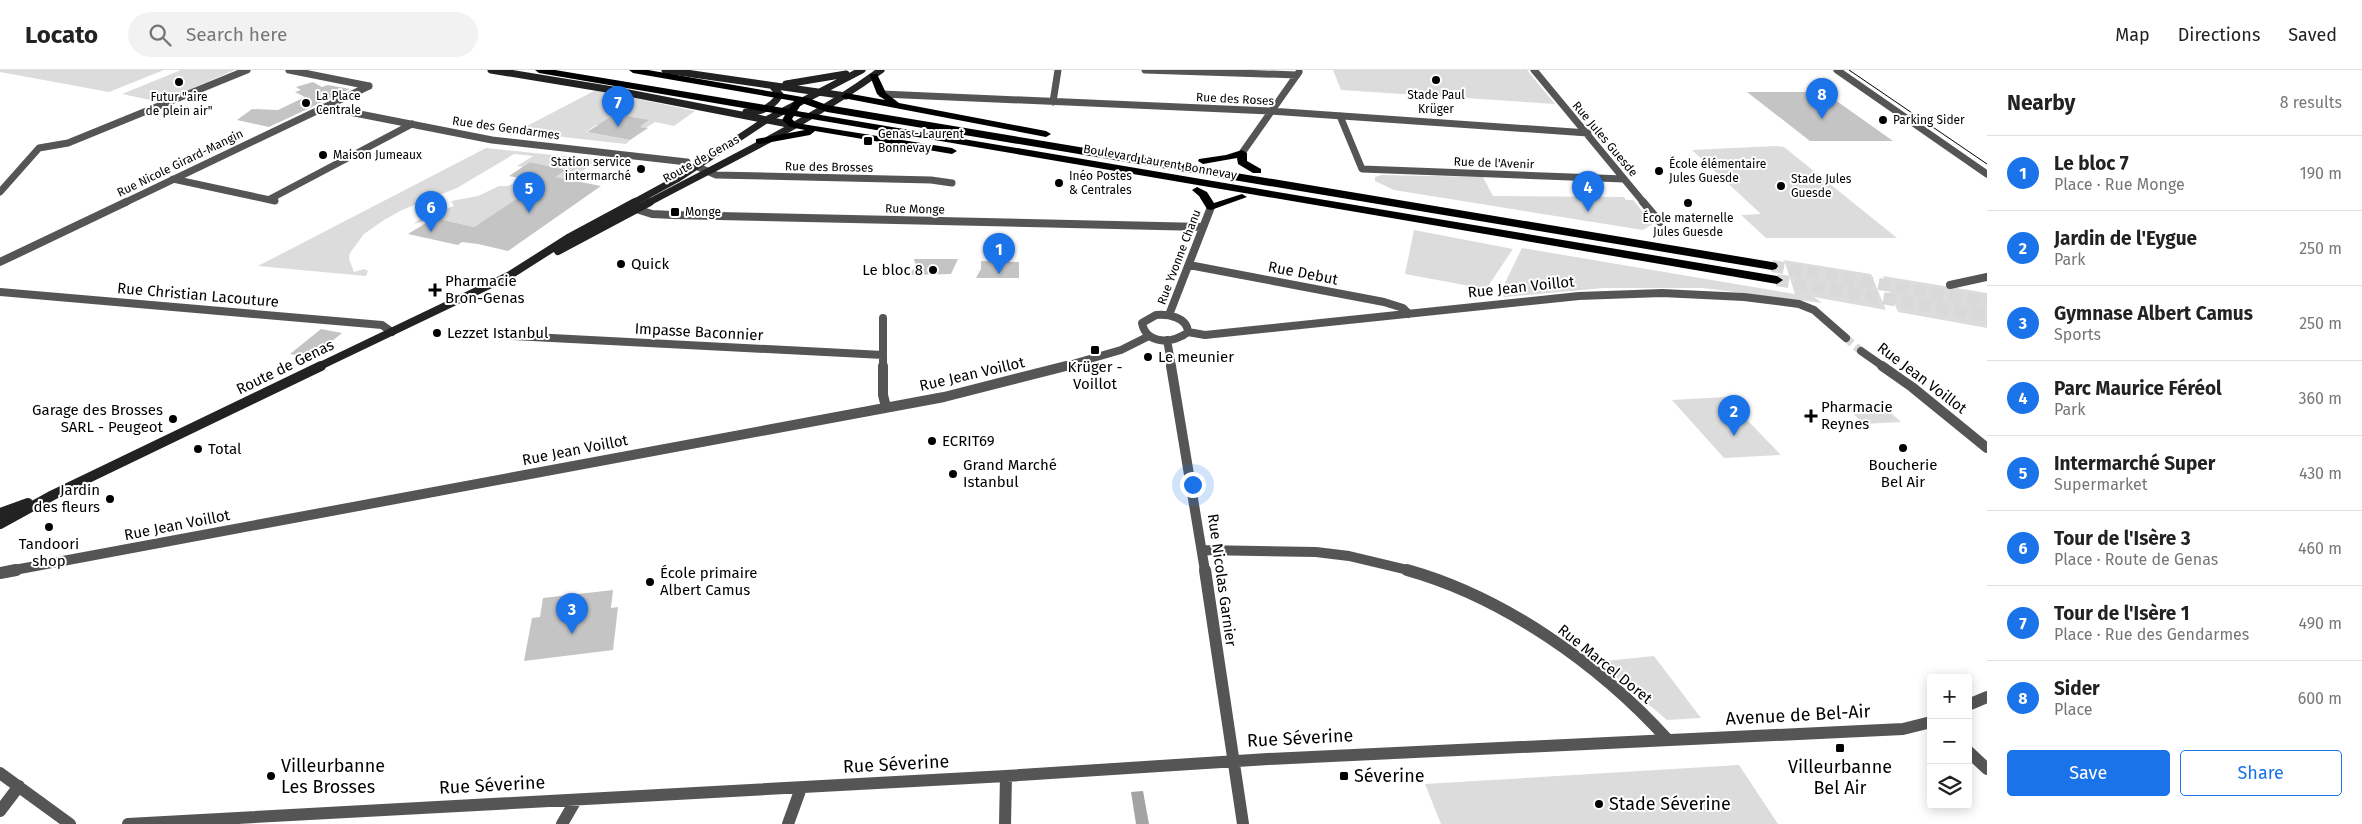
<!DOCTYPE html>
<html lang="en">
<head>
<meta charset="utf-8">
<style>
	body { margin:0; font-family:"Fira Sans",sans-serif; background:#f2f2f2; color:#222 }
	.controls { position:absolute; right:15px; bottom:15px; display:grid; overflow:hidden; border-radius:5px; box-shadow:0 2px 12px #0003 }
	.controls button { width:45px; height:45px; display:grid; place-items:center; padding:0; border:0; border-bottom:1px solid #e0e0e0; background:#fff; color:#222; font:25px sans-serif }
	.you { position:absolute; left:1192px; top:414px; width:18px; height:18px; margin:-12px; border:4px solid #fff; border-radius:50%; background:#1a73e8; box-shadow:0 0 0 8px #1a73e833 }
	.badge { display:grid; place-items:center; width:32px; height:32px; border-radius:50%; background:#1a73e8; color:#fff; font-size:16px; font-weight:700 }
	.pin { position:absolute; translate:-50% -41px; filter:drop-shadow(0 1px 2px #0008) }
	.pin::after { content:''; position:absolute; top:26px; width:18px; height:15px; background:inherit; clip-path:polygon(0 0,100% 0,50% 100%) }
	.list { margin:0; padding:0; list-style:none }
	h2 { display:flex; justify-content:space-between; align-items:center; height:65px; margin:0; padding:0 20px; font-size:21px }
	h2 small { font-size:16px; font-weight:400; color:#767676 }
	.list li { display:grid; grid-template-columns:32px 1fr auto; gap:15px; align-items:center; box-sizing:border-box; height:75px; padding:0 20px; border-top:1px solid #e0e0e0 }
	.list b { display:block; font-size:19px; white-space:nowrap }
	.list p { margin:0; font-size:16px; white-space:nowrap; color:#767676 }
	.list em { font-size:16px; font-style:normal; color:#767676 }
	.actions { display:flex; gap:10px; padding:15px 20px }
	.actions a { flex:1; padding:11px 0; border:1px solid #1a73e8; border-radius:5px; text-align:center; font-size:18px; color:#1a73e8 }
	.actions .main { background:#1a73e8; color:#fff }
	.icon { flex:none; width:28px; height:28px; fill:none; stroke:currentColor; stroke-width:2; stroke-linecap:round; stroke-linejoin:round }
	.map { position:relative; flex:none; width:1987px; height:754px; overflow:hidden }
	header { display:flex; align-items:center; gap:30px; box-sizing:border-box; height:70px; padding:0 25px; background:#fff; border-bottom:1px solid #e0e0e0 }
	header strong { font-size:24px }
	nav { display:flex; gap:28px; margin-inline-start:auto; font-size:18px }
	.search { width:350px; height:45px; background:#f2f2f2; display:flex; align-items:center; gap:12px; box-sizing:border-box; padding:0 18px; border-radius:28px; color:#767676; font-size:19px }
	main { display:flex }
	aside { flex:1; background:#fff }
	.map>svg:first-child { display:block }
	.green { fill:#dcdcdc }
	.water { fill:#a3a3a3 }
	.building { fill:#c4c4c4 }
	.lines { fill:none; stroke-linecap:round; stroke-linejoin:round }
	.street-tunnel { stroke:#d9d9d9; stroke-width:8; stroke-dasharray:8 4.5; stroke-linecap:butt }
	.highway-tunnel { stroke:#d9d9d9; stroke-width:12; stroke-dasharray:12 6; stroke-linecap:butt }
	.street-far3 { stroke:#555; stroke-width:7 }
	.street-far2 { stroke:#555; stroke-width:8 }
	.street-far1 { stroke:#555; stroke-width:10 }
	.street { stroke:#555; stroke-width:12 }
	.secondary-far2 { stroke:#222; stroke-width:7 }
	.secondary-far1 { stroke:#222; stroke-width:8 }
	.secondary { stroke:#222; stroke-width:10 }
	.highway { fill:#000; fill-rule:evenodd }
	.tram { stroke:#000; stroke-width:1 }
	.poi-dot { fill:#000; stroke:#fff; stroke-width:2 }
	.labels { text-anchor:middle; dominant-baseline:central; stroke-width:4; stroke-linejoin:round; paint-order:stroke }
	.far-poi-label { font-size:12px; fill:#000; stroke:#fff; text-anchor:start }
	.far-street-label { font-size:12px; fill:#000; stroke:#fff }
	.poi-label { font-size:15px; fill:#000; stroke:#fff; text-anchor:start }
	.street-label { font-size:15px; fill:#000; stroke:#fff }
	.near-street-label { font-size:18px; fill:#000; stroke:#fff }
	.near-poi-label { font-size:18px; fill:#000; stroke:#fff; text-anchor:start }
</style>
</head>
<body>
<header>
<strong>Locato</strong>
<div class="search"><svg class="icon" aria-label="search" viewBox="0 0 24 24"><circle cx="10" cy="10" r="6"/><path d="M15 15l6 6"/></svg>Search here</div>
<nav><a>Map</a><a>Directions</a><a>Saved</a></nav>
</header>
<main>
<div class="map">
<svg width="1987" height="754" viewBox="0 0 1987 754">
	<rect width="100%" height="100%" fill="#fff"/>
	<path class="green" d="M0 0H164L109 22 0 2Z
		M181 0H235L160 32 122 24Z
		M1333 0H1527L1555 34 1341 20Z
		M596 20 695 41 674 56 655 52 646 58 632 55H643L649 50 596 55 586 62 630 70 626 74 554 66 521 59Z
		M1776 76 1784 77 1897 168H1766L1741 145 1761 144 1692 80Z
		M486 78 599 90 552 121H529L474 157 434 148 413 154 423 147 454 136 451 131 478 126 499 116H508L514 113 544 118 554 107 565 100 530 92 524 97 517 96 533 86 514 84 457 118 402 140 384 150 364 164 350 183 349 189 354 202 364 199 368 201 366 206 258 196Z
		M1382 105 1483 107 1493 126 1624 127 1626 130H1633L1653 154 1643 160 1394 120 1375 111V107Z
		M1414 160 1513 179 1486 219 1405 204Z
		M1522 178 1795 224 1784 190 1871 204 1886 240 1814 227 1822 233 1703 218H1604L1504 227 1501 221Z
		M1883 206 1987 223V258L1898 242Z
		M1725 327 1781 385 1724 388 1672 330Z
		M1883 336 1901 352 1864 354 1847 338Z
		M1654 586 1701 648 1667 650 1604 597 1605 591Z
		M1739 695 1778 754H1441L1425 714Z"/>
	<path class="water" d="M1143 721 1149 754H1136L1131 722Z"/>
	<path class="building" d="M313 12 322 17 328 15 350 19 269 57 237 50 252 39 278 40 305 27 295 22 301 20 296 17Z
		M1747 22H1824L1893 71H1810Z
		M615 44 649 50 640 57 648 58 630 70 587 62Z
		M530 92 566 100 555 107 601 116 508 181 478 174 462 172 458 175 408 164 434 148 474 157 542 112 509 106Z
		M914 189H958L951 204 909 205 916 196Z
		M981 191 1019 192V208H976L981 199Z
		M321 259 342 263 320 281 314 283 313 288 290 284Z
		M613 520 611 538 618 537 613 580 524 591 532 548 540 547 543 528Z"/>
	<g class="lines">
		<path class="street-tunnel" d="M1846 268 1861 281"/>
		<path class="highway-tunnel" d="M1772 196 1987 232
			M1777 210 1987 246"/>
		<path class="street-far3" d="M289 0 369 16
			M1145 0 1297 5
			M1534 0 1644 133
			M1837 0 1987 104
			M882 24 1270 41 1588 63
			M1053 32 1058 0
			M324 37 492 70 687 92
			M1340 46 1362 99 1624 109
			M1242 83 1299 2
			M696 96 716 105 931 110 952 113
			M173 109 275 131
			M0 122 39 78 68 73 247 0
			M270 129 412 54
			M124 133 369 16"/>
		<path class="street-far2" d="M1643 132 1660 152
			M630 137 652 144 673 145 1203 157
			M0 192 126 132
			M1189 195 1384 232 1403 238 1409 244
			M1950 215 1987 207
			M0 222 382 255 392 262
			M1156 245C1168 244 1187 247 1188 262 1174 274 1146 275 1142 253Z
			M1169 245 1211 137
			M883 248V297
			M1188 262 1205 265 1579 226 1662 223 1744 227 1799 234 1814 240 1846 268
			M513 266 883 285
			M1167 270 1172 297
			M1861 281 1884 297
			M1062 297 1121 280 1149 266"/>
		<path class="street-far1" d="M883 296V325L886 337
			M1171 296 1205 501
			M1882 296 1912 317 1987 378
			M1202 480 1316 482 1349 486 1412 501
			M9 501 944 327 1066 296"/>
		<path class="street" d="M1205 500 1243 754
			M1407 500C1504 527 1600 595 1667 669
			M0 503 16 500
			M1968 635 1987 627
			M1968 681 1987 699
			M0 703 70 754
			M0 741 19 716
			M128 754 1006 706 1268 689 1903 659 1931 652
			M562 754 576 730
			M788 754 801 718
			M1005 754 1006 706"/>
		<path class="secondary-far2" d="M491 0 613 20 793 55
			M665 0 846 26
			M786 14 846 4
			M746 42C760 43 772 37 780 25L774 18
			M633 133 677 109 766 50 862 0
			M648 133C726 91 809 53 881 0"/>
		<path class="secondary-far1" d="M558 181 650 132
			M318 297 510 205 570 167 635 132"/>
		<path class="secondary" d="M0 443 28 433
			M0 454 53 425 321 296"/>
		<path class="highway" d="M535 0H555L789 39 794 31 633 3 629 0H648L808 28 827 35 1772 192 1776 193 1778 196 1776 199 1772 200 827 42 802 33 797 41 1777 206 1783 210 1777 214 794 46 792 49 796 53 952 78 957 81 952 84 815 61 810 65 760 74 756 73V69L805 60 790 57 782 50 785 45 539 3Z
			M871 4H877L886 23 899 33 1046 61 1051 64 1046 67 843 28 841 26 846 23 885 30 877 24 870 6Z
			M1242 80 1247 83V91L1261 99V103H1253L1238 94 1237 88 1203 94 1198 91 1199 89 1226 85Z
			M1197 117 1207 122 1214 133 1242 124 1247 127 1211 140 1207 139 1199 126 1192 120Z"/>
		<path class="tram" d="M1849 0 1987 94"/>
	</g>
	<g class="poi-dot">
		<circle cx="1436" cy="10" r="5"/>
		<circle cx="179" cy="12" r="5"/>
		<circle cx="306" cy="33" r="5"/>
		<circle cx="1883" cy="50" r="5"/>
		<rect x="863" y="66" width="10" height="10" rx="2.5"/>
		<circle cx="323" cy="85" r="5"/>
		<circle cx="641" cy="99" r="5"/>
		<circle cx="1659" cy="101" r="5"/>
		<circle cx="1059" cy="113" r="5"/>
		<circle cx="1781" cy="116" r="5"/>
		<circle cx="1688" cy="133" r="5"/>
		<rect x="670" y="137" width="10" height="10" rx="2.5"/>
		<circle cx="621" cy="194" r="5"/>
		<circle cx="933" cy="200" r="5"/>
		<path d="M432.5 212.5h5v5h5v5h-5v5h-5v-5h-5v-5h5z"/>
		<circle cx="437" cy="263" r="5"/>
		<rect x="1090" y="275" width="10" height="10" rx="2.5"/>
		<circle cx="1148" cy="287" r="5"/>
		<path d="M1808.5 338.5h5v5h5v5h-5v5h-5v-5h-5v-5h5z"/>
		<circle cx="173" cy="349" r="5"/>
		<circle cx="932" cy="371" r="5"/>
		<circle cx="1903" cy="378" r="5"/>
		<circle cx="198" cy="379" r="5"/>
		<circle cx="953" cy="404" r="5"/>
		<circle cx="110" cy="429" r="5"/>
		<circle cx="49" cy="457" r="5"/>
		<circle cx="650" cy="512" r="5"/>
		<rect x="1835" y="673" width="10" height="10" rx="2.5"/>
		<circle cx="271" cy="706" r="5"/>
		<rect x="1339" y="701" width="10" height="10" rx="2.5"/>
		<circle cx="1599" cy="734" r="5"/>
	</g>
	<g class="labels">
		<g class="far-poi-label">
			<text x="1436" y="25" text-anchor="middle">Stade Paul<tspan x="1436" dy="14">Krüger</tspan></text>
			<text x="316" y="26">La Place<tspan x="316" dy="14">Centrale</tspan></text>
			<text x="179" y="27" text-anchor="middle">Futur "aire<tspan x="179" dy="14">de plein air"</tspan></text>
			<text x="1893" y="50">Parking Sider</text>
			<text x="878" y="64">Genas - Laurent<tspan x="878" dy="14">Bonnevay</tspan></text>
			<text x="333" y="85">Maison Jumeaux</text>
			<text x="631" y="92" text-anchor="end">Station service<tspan x="631" dy="14">intermarché</tspan></text>
			<text x="1669" y="94">École élémentaire<tspan x="1669" dy="14">Jules Guesde</tspan></text>
			<text x="1069" y="106">Inéo Postes<tspan x="1069" dy="14">&amp; Centrales</tspan></text>
			<text x="1791" y="109">Stade Jules<tspan x="1791" dy="14">Guesde</tspan></text>
			<text x="685" y="142">Monge</text>
			<text x="1688" y="148" text-anchor="middle">École maternelle<tspan x="1688" dy="14">Jules Guesde</tspan></text>
		</g>
		<g class="far-street-label">
			<text transform="translate(1235 29) rotate(3)">Rue des Roses</text>
			<text transform="translate(506 58) rotate(8)">Rue des Gendarmes</text>
			<text transform="translate(1605 69) rotate(50)">Rue Jules Guesde</text>
			<text transform="translate(701 89) rotate(-29)">Route de Genas</text>
			<text transform="translate(1160 92) rotate(10)">Boulevard Laurent Bonnevay</text>
			<text transform="translate(180 93) rotate(-26)">Rue Nicole Girard-Mangin</text>
			<text transform="translate(1494 93) rotate(2)">Rue de l'Avenir</text>
			<text transform="translate(829 97) rotate(1)">Rue des Brosses</text>
			<text transform="translate(915 139) rotate(1)">Rue Monge</text>
			<text transform="translate(1179 187) rotate(-69)">Rue Yvonne Chanu</text>
		</g>
		<g class="poi-label">
			<text x="631" y="194">Quick</text>
			<text x="923" y="200" text-anchor="end">Le bloc 8</text>
			<text x="445" y="211">Pharmacie<tspan x="445" dy="17">Bron-Genas</tspan></text>
			<text x="447" y="263">Lezzet Istanbul</text>
			<text x="1158" y="287">Le meunier</text>
			<text x="1095" y="297" text-anchor="middle">Krüger -<tspan x="1095" dy="17">Voillot</tspan></text>
			<text x="1821" y="337">Pharmacie<tspan x="1821" dy="17">Reynes</tspan></text>
			<text x="163" y="340" text-anchor="end">Garage des Brosses<tspan x="163" dy="17">SARL - Peugeot</tspan></text>
			<text x="942" y="371">ECRIT69</text>
			<text x="208" y="379">Total</text>
			<text x="963" y="395">Grand Marché<tspan x="963" dy="17">Istanbul</tspan></text>
			<text x="1903" y="395" text-anchor="middle">Boucherie<tspan x="1903" dy="17">Bel Air</tspan></text>
			<text x="100" y="420" text-anchor="end">Jardin<tspan x="100" dy="17">des fleurs</tspan></text>
			<text x="49" y="474" text-anchor="middle">Tandoori<tspan x="49" dy="17">shop</tspan></text>
			<text x="660" y="503">École primaire<tspan x="660" dy="17">Albert Camus</tspan></text>
		</g>
		<g class="street-label">
			<text transform="translate(1303 203) rotate(11)">Rue Debut</text>
			<text transform="translate(1521 217) rotate(-6)">Rue Jean Voillot</text>
			<text transform="translate(198 225) rotate(5)">Rue Christian Lacouture</text>
			<text transform="translate(699 262) rotate(3)">Impasse Baconnier</text>
			<text transform="translate(285 297) rotate(-26)">Route de Genas</text>
			<text transform="translate(972 304) rotate(-13)">Rue Jean Voillot</text>
			<text transform="translate(1922 308) rotate(37)">Rue Jean Voillot</text>
			<text transform="translate(575 380) rotate(-11)">Rue Jean Voillot</text>
			<text transform="translate(177 455) rotate(-11)">Rue Jean Voillot</text>
			<text transform="translate(1222 510) rotate(82)">Rue Nicolas Garnier</text>
			<text transform="translate(1605 594) rotate(39)">Rue Marcel Doret</text>
		</g>
		<g class="near-street-label">
			<text transform="translate(1798 645) rotate(-3)">Avenue de Bel-Air</text>
			<text transform="translate(1300 668) rotate(-3)">Rue Séverine</text>
			<text transform="translate(896 694) rotate(-3)">Rue Séverine</text>
			<text transform="translate(492 715) rotate(-3)">Rue Séverine</text>
		</g>
		<g class="near-poi-label">
			<text x="281" y="696">Villeurbanne<tspan x="281" dy="21">Les Brosses</tspan></text>
			<text x="1840" y="697" text-anchor="middle">Villeurbanne<tspan x="1840" dy="21">Bel Air</tspan></text>
			<text x="1354" y="706">Séverine</text>
			<text x="1609" y="734">Stade Séverine</text>
		</g>
	</g>
</svg>
<div class="controls">
<button>+</button>
<button>−</button>
<button><svg class="icon" aria-label="layers" viewBox="0 0 24 24"><path d="M12 4l9 5-9 5-9-5zM3 14l9 5 9-5"/></svg></button>
</div>
<div class="you"></div>
<div class="pin badge" style="left:999px;top:204px">1</div>
<div class="pin badge" style="left:1734px;top:366px">2</div>
<div class="pin badge" style="left:572px;top:564px">3</div>
<div class="pin badge" style="left:1588px;top:142px">4</div>
<div class="pin badge" style="left:529px;top:143px">5</div>
<div class="pin badge" style="left:431px;top:162px">6</div>
<div class="pin badge" style="left:618px;top:57px">7</div>
<div class="pin badge" style="left:1822px;top:49px">8</div>
</div>
<aside>
<h2>Nearby<small>8 results</small></h2>
<ul class="list">
<li><span class="badge">1</span><div><b>Le bloc 7</b><p>Place · Rue Monge</p></div><em>190 m</em></li>
<li><span class="badge">2</span><div><b>Jardin de l'Eygue</b><p>Park</p></div><em>250 m</em></li>
<li><span class="badge">3</span><div><b>Gymnase Albert Camus</b><p>Sports</p></div><em>250 m</em></li>
<li><span class="badge">4</span><div><b>Parc Maurice Féréol</b><p>Park</p></div><em>360 m</em></li>
<li><span class="badge">5</span><div><b>Intermarché Super</b><p>Supermarket</p></div><em>430 m</em></li>
<li><span class="badge">6</span><div><b>Tour de l'Isère 3</b><p>Place · Route de Genas</p></div><em>460 m</em></li>
<li><span class="badge">7</span><div><b>Tour de l'Isère 1</b><p>Place · Rue des Gendarmes</p></div><em>490 m</em></li>
<li><span class="badge">8</span><div><b>Sider</b><p>Place</p></div><em>600 m</em></li>
</ul>
<div class="actions"><a class="main">Save</a><a>Share</a></div>
</aside>
</main>
</body>
</html>
